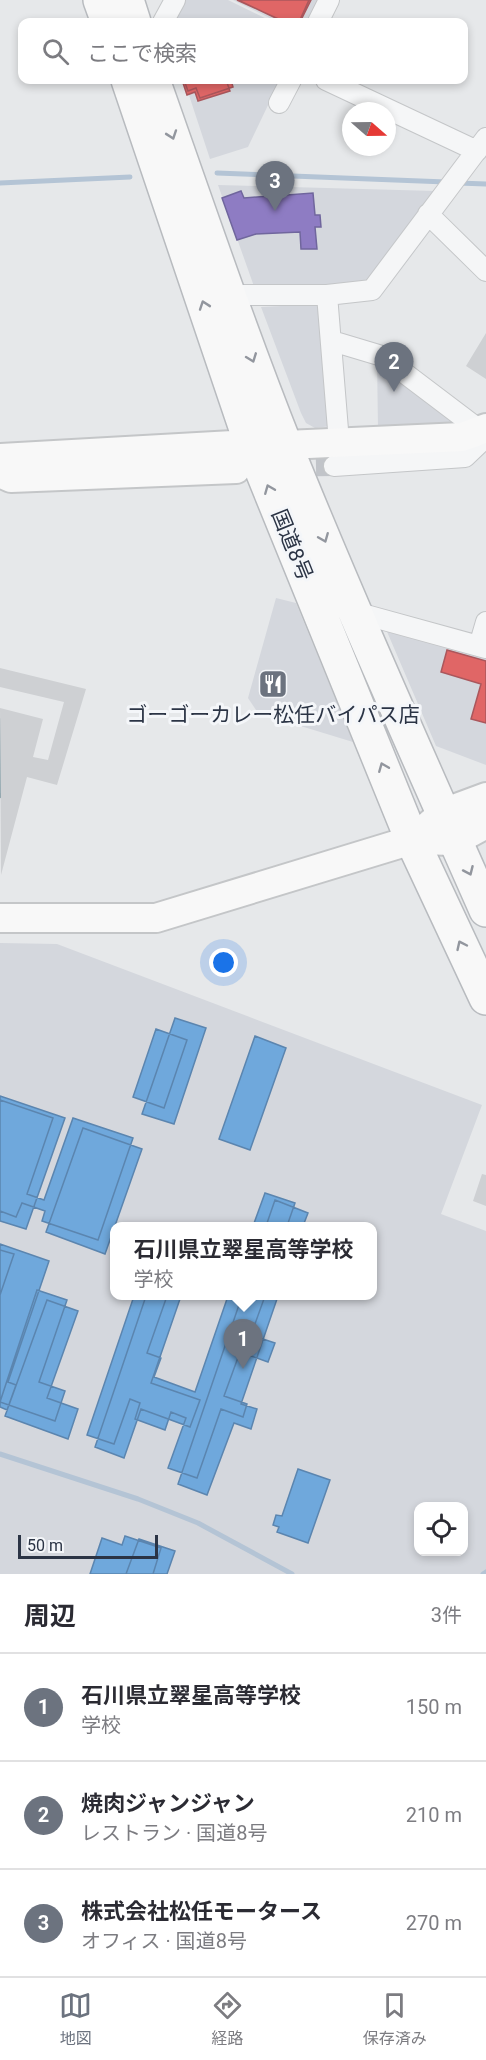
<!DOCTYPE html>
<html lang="ja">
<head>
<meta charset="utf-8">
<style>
	body { margin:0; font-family:Roboto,"Noto Sans JP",sans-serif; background:#f7f7f7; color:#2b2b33 }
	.controls { position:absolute; right:18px; bottom:18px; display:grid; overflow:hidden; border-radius:12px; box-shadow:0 3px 9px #0003 }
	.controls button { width:54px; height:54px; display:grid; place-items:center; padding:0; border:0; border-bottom:2px solid #e1e1e2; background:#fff; color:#2b2b33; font:30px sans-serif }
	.compass { position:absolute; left:342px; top:102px; width:54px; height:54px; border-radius:50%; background:#fff; box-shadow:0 3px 9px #0003; rotate:110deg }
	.scale { position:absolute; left:18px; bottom:15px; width:140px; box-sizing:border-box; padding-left:6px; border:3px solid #2b3445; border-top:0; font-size:16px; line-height:21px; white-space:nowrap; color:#2b3445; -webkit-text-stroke:4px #f4f6f9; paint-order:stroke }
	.you { position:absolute; left:224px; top:963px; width:21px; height:21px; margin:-15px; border:4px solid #fff; border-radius:50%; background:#1a73e8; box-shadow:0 0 0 9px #1a73e833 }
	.badge { display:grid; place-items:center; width:39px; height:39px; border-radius:50%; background:#6c737f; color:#fff; font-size:20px; font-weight:700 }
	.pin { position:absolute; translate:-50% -50px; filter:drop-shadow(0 2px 3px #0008) }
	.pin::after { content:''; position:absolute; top:32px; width:21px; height:18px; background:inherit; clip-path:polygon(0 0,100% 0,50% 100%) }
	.popup { position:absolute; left:110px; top:1222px; width:267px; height:78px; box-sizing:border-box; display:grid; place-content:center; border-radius:12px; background:#fff; filter:drop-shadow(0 2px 4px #0005); font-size:20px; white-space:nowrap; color:#7c7c81 }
	.popup b { font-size:22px; color:#2b2b33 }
	.popup::after { content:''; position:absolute; left:50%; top:100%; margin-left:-12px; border:12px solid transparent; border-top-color:#fff }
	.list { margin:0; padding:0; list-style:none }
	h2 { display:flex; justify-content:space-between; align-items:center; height:78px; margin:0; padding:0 24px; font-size:26px }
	h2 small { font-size:20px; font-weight:400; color:#7c7c81 }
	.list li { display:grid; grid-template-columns:39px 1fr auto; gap:18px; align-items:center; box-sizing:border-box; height:108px; padding:0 24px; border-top:2px solid #e1e1e2 }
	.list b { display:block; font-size:22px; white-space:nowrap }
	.list p { margin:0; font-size:20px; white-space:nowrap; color:#7c7c81 }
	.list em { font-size:20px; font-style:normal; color:#7c7c81 }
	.icon { flex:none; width:33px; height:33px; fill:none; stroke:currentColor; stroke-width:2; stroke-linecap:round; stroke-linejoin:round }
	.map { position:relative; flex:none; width:486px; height:1574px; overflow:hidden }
	.search { position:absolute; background:#fff; box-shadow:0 3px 9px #0003; left:18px; right:18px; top:18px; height:66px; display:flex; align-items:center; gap:15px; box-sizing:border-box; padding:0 21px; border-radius:12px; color:#7c7c81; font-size:22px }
	.sheet { height:402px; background:#fff }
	nav { display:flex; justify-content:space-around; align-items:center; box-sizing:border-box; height:84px; border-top:2px solid #e1e1e2; background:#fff; font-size:16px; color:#7c7c81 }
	nav a { display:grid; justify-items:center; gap:3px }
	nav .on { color:#6c737f }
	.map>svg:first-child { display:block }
	.built { fill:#d4d7dd; fill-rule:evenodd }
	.shops { fill:#e06666; stroke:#aa575c; stroke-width:1.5 }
	.offices { fill:#8e7cc3; stroke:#70669d; stroke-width:1.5 }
	.schools { fill:#6fa8dc; stroke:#5b85af; stroke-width:1.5 }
	.public { fill:#76a5af; stroke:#60838f; stroke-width:1.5 }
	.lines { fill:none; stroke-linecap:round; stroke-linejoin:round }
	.stream { stroke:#b4c4d5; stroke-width:5 }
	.building { fill:#ced0d3 }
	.street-tunnel { stroke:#c1c4c9; stroke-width:20; stroke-dasharray:20 10; stroke-linecap:butt }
	.street-casing { stroke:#c4c6c8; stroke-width:22 }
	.secondary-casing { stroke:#c4c6c8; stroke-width:32 }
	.highway-casing { stroke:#b8bbbf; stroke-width:36 }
	.street { stroke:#f5f6f7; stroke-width:20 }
	.secondary { stroke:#f8f8f8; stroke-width:28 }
	.highway { stroke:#f8f8f8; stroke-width:33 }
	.oneway { stroke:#92969e }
	.labels { text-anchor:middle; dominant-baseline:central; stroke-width:6; stroke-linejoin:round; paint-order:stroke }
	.street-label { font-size:21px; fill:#2b3445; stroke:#f4f6f9 }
	.poi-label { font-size:21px; fill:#2b3445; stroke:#f4f6f9 }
</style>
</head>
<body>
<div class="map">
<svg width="486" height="1574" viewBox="0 0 486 1574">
	<rect width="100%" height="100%" fill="#e6e8ea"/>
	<path class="built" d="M184 0H228L273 22H172Z
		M233 0H319L308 22H278Z
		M184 80H280L248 147 210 159Z
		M218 185 435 191 369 284 256 292Z
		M322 304 331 426 315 428 306 423 301 413 261 307Z
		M377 360 459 423 423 429 378 428Z
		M276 598 296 603 353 742 258 713 248 698Z
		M385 627 486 655V765L436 746Z
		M0 943 57 944 482 1105 441 1214 486 1231V1574H0ZM114 1226H372V1296H114ZM418 1506H464V1552H418Z"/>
	<path class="shops" d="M237 0H309L299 22H285Z
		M238 0H311L300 22H284Z
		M182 80H226L230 91 198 101 195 92 187 95Z
		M184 80H231L233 87 200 98 196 88 188 91Z
		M447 650 486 661V723L471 719 481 684 441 672Z"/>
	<path class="offices" d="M286 188 287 195 313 193 315 215H320L321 227H315L317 249H301L300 232 256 234 237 240 222 198 241 191 244 198 269 196 268 189Z"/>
	<path class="schools" d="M175 1018 206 1028 174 1124 142 1114Z
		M156 1029 187 1040 164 1108 133 1097Z
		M255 1036 286 1048 250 1150 219 1139Z
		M0 1096 65 1118 26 1229 0 1221Z
		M0 1100 53 1118 27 1194 44 1200 73 1118 133 1138 98 1240 42 1221 45 1211 22 1203 16 1217 0 1211Z
		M83 1128 142 1149 105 1254 46 1232Z
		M265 1193 295 1203 287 1226H253Z
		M275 1200 308 1213 303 1226H266Z
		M0 1244 49 1261 8 1382 16 1385 7 1410 0 1407Z
		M0 1250 14 1254 0 1295Z
		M37 1290 67 1300 39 1382 65 1391 55 1421 0 1402Z
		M134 1296H167L147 1353 161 1358 154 1377 195 1392 228 1296H265L251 1335 275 1343 268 1362 240 1352 224 1396 247 1404 243 1417 221 1409 197 1478 168 1468 186 1418 171 1412 165 1430 135 1419 140 1403 130 1399 114 1444 87 1435Z
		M146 1296H181L151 1383 200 1400 190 1427 141 1409 124 1458 95 1447Z
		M242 1296H278L241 1404 257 1409 251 1429 234 1423 207 1495 178 1484Z
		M47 1300 78 1311 47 1398 78 1409 68 1439 5 1416Z
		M298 1469 330 1480 308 1543 277 1532 279 1527 273 1525 276 1515 282 1516Z
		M125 1536 161 1548 153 1574H90L102 1538 122 1545Z
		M139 1539 175 1551 167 1574H126Z"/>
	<path class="public" d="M0 719 23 728 0 798Z"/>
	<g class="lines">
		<path class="stream" d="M217 173 446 182
			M0 183 130 177
			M458 183 486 184
			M0 1454 138 1499 198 1523 292 1574
			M483 1574 486 1572"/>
	</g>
	<path class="building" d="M486 333V379L466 366Z
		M0 668 86 689 57 785 27 777 1 875 0 708 43 719 33 757 48 760 64 702 0 687Z
		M482 1174 486 1175V1206L473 1201Z"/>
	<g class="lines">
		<path class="street-tunnel" d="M286 467 334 466"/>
		<g class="street-casing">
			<path id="street" d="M163 22 175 0
				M318 22 329 0
				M326 80 477 151
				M279 103 291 80
				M428 214 486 271
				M228 295H327L372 290 486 138
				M327 295 339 442
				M332 341 382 356 481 431
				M334 466 465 457 486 437
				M355 612 486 648
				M479 646 486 622"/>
		</g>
		<g class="secondary-casing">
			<path id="secondary" d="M286 445 462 437 486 428
				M0 458 251 444
				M0 473 11 478 236 469
				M427 827 443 813 486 797
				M0 918H156L412 840 455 841 486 824"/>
		</g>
		<g class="highway-casing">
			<path id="highway" d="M100 0 108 22
				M127 0 134 22
				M128 80 251 444 412 840 486 998
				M153 80C196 202 238 326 286 447 349 603 418 756 486 910"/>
		</g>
		<use href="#street" class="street"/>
		<use href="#secondary" class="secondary"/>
		<use href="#highway" class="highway"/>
	</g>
	<defs><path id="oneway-chevron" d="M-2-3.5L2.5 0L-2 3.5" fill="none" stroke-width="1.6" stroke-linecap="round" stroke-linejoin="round" transform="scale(1.5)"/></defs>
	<g class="oneway">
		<use href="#oneway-chevron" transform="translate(172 135) rotate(71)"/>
		<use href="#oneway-chevron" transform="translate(204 305) rotate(-109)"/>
		<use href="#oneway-chevron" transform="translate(252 358) rotate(69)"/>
		<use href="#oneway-chevron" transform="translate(269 489) rotate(-112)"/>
		<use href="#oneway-chevron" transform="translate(324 538) rotate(68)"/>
		<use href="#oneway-chevron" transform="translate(383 767) rotate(-112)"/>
		<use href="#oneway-chevron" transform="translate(469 871) rotate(66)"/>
		<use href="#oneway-chevron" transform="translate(461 945) rotate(-115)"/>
	</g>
	<defs>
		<g id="restaurant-square" transform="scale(1.5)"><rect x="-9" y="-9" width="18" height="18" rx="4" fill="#6c737f" stroke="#f4f6f9"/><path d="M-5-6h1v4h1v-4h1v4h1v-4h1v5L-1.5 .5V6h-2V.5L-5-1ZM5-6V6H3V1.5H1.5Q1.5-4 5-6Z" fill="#fff"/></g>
	</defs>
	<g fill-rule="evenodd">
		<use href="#restaurant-square" x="273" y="684"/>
	</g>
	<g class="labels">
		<g class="street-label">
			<text transform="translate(292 545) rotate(68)">国道8号</text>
		</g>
		<g class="poi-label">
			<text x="273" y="715">ゴーゴーカレー松任バイパス店</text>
		</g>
	</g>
</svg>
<div class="controls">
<button><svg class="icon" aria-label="locate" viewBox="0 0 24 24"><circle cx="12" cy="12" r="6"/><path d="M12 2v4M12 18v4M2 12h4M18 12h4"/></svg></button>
</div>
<svg class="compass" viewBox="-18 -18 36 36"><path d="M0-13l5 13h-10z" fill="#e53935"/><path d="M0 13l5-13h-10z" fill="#7c7c81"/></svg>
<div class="scale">50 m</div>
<div class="you"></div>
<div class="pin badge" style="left:243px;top:1369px">1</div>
<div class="popup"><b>石川県立翠星高等学校</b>学校</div>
<div class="pin badge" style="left:394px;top:392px">2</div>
<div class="pin badge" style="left:275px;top:211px">3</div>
<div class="search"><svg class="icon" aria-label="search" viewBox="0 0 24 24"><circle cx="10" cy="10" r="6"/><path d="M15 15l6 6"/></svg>ここで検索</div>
</div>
<section class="sheet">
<h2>周辺<small>3件</small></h2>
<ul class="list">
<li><span class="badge">1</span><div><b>石川県立翠星高等学校</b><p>学校</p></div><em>150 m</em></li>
<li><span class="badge">2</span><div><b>焼肉ジャンジャン</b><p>レストラン · 国道8号</p></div><em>210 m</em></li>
<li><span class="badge">3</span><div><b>株式会社松任モータース</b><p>オフィス · 国道8号</p></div><em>270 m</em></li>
</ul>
</section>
<nav>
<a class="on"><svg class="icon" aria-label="map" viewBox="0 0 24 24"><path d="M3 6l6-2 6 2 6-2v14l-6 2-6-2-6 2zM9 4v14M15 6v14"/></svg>地図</a>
<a><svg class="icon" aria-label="directions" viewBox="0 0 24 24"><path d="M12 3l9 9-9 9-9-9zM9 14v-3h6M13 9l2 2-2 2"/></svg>経路</a>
<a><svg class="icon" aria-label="saved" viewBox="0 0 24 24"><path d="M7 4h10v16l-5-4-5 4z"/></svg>保存済み</a>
</nav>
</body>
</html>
